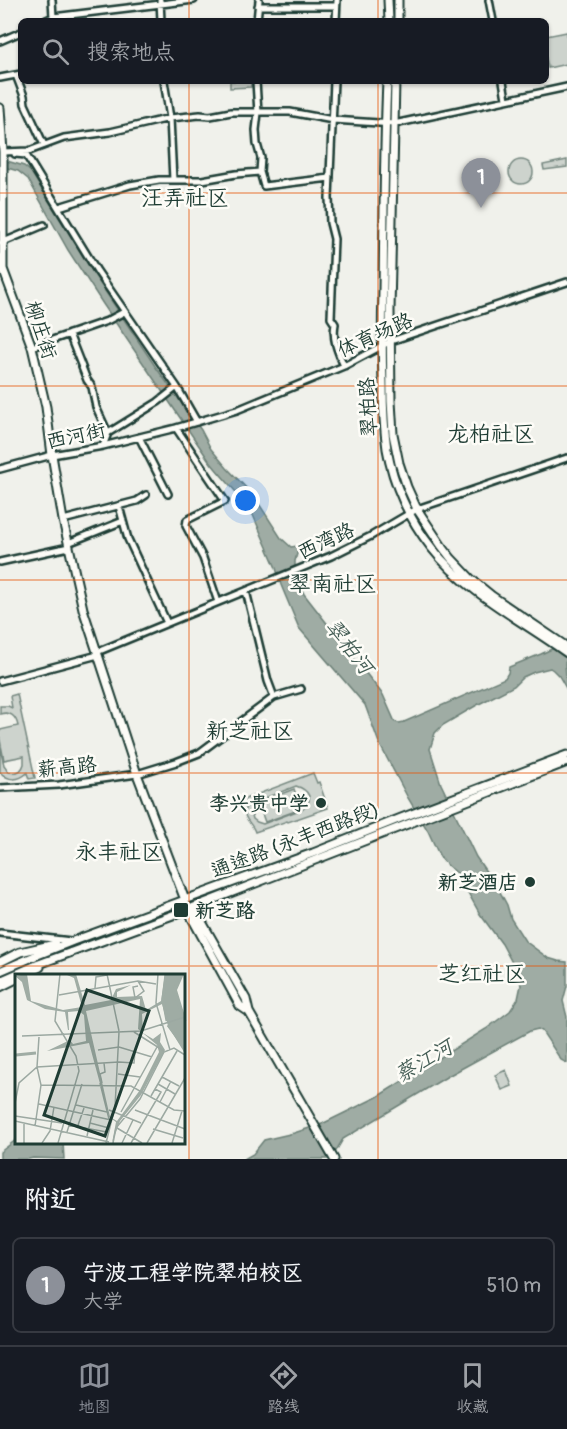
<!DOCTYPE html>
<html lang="zh">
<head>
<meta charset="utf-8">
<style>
	body { margin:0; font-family:Pangolin,"LXGW WenKai TC",sans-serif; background:#242831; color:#f1f3f6 }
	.you { position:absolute; left:246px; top:501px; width:21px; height:21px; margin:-15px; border:4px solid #fff; border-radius:50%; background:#1a73e8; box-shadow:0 0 0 9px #1a73e833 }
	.badge { display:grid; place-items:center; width:39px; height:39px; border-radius:50%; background:#8c9099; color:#fff; font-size:20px; font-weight:700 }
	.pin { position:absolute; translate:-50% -50px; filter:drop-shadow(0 2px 3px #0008) }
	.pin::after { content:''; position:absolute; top:32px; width:21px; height:18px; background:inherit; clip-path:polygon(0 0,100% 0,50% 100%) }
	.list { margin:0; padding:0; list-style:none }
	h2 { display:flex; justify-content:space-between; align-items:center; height:78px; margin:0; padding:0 24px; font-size:26px }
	h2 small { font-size:20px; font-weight:400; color:#9ea1a6 }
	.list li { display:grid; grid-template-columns:39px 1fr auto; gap:18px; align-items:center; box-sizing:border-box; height:96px; margin:0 12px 12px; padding:0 12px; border:2px solid #363941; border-radius:9px }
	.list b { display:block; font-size:22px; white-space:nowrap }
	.list p { margin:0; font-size:20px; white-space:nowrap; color:#9ea1a6 }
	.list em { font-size:20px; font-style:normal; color:#9ea1a6 }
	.icon { flex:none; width:33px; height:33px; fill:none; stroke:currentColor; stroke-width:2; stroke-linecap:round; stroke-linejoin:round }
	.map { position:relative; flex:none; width:567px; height:1159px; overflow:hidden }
	.search { position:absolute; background:#171b24; box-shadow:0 2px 4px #0004; left:18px; right:18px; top:18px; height:66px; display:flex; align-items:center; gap:15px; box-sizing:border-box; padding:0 21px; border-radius:9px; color:#9ea1a6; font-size:22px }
	.sheet { height:186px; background:#171b24 }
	nav { display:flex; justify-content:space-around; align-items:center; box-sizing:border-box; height:84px; border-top:2px solid #363941; background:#171b24; font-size:16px; color:#9ea1a6 }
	nav a { display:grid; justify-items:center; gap:3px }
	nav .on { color:#8c9099 }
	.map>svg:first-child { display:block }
	.green { fill:#cdd3cd; stroke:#768880; stroke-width:1.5; fill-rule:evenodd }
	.water { fill:#9faca4; stroke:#6c8077; stroke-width:1.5 }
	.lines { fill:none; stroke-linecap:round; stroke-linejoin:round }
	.minor-casing { stroke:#1f3d34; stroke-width:10 }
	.major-casing { stroke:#1f3d34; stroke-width:11 }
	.minor { stroke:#fdfcf7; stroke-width:5 }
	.major { stroke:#fdfcf7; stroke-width:7 }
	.grid { fill:none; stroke:#e8590c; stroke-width:1.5; stroke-opacity:0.55 }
	.poi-dot { fill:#1f3d34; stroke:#fdfcf7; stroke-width:2 }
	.labels { text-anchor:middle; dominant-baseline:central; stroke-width:5; stroke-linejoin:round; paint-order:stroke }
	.street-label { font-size:20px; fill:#1f3d34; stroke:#fdfcf7 }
	.poi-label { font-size:20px; font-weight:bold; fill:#1f3d34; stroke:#fdfcf7; text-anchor:end }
	.water-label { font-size:21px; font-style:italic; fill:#455e56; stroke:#fdfcf7 }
	.quarter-label { font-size:22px; fill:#1f3d34; stroke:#fdfcf7 }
	.inset-river { fill:none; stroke:#9faca4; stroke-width:3 }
	.inset-road { fill:none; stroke:#9ca9a2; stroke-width:1.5 }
	.view { fill:#1f3d34; fill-opacity:0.15; stroke:#1f3d34; stroke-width:3 }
	.inset-edge { fill:none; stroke:#1f3d34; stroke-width:3 }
</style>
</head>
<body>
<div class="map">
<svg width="567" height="1159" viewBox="0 0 567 1159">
	<rect width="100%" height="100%" fill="#f0f1eb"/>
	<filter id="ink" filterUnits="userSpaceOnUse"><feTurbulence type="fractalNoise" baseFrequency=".0167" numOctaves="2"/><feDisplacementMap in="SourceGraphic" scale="12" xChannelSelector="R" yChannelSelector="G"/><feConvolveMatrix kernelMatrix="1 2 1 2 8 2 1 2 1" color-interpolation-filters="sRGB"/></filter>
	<g filter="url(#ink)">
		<path class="green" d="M567 32V64L548 68 546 58V36Z
			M230 81H251V87L230 88Z
			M567 160V167L544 170 543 165Z
			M509 172a12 12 0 1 1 24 0a12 12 0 1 1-24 0Z
			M17 694 35 778 29 779 27 773C19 781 8 781 0 772V748L4 765 9 772C17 774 22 771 24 764V756L4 760 0 740V730L18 726C16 716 10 711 0 714V706H8L12 708 10 696Z
			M313 773 317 783 319 782 328 808 288 822 287 821 255 832C252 822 241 819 246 806L239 808 237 802ZM296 786C309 790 315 800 302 809L263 824 257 822 253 819C251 813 250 807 255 802Z
			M294 789 301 809 265 822 258 803Z
			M506 1070 512 1086 502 1090 495 1075Z"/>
		<path class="water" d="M0 159 24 166 31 172 97 279 155 366 201 430 211 449 227 468 254 496 281 538 291 547 297 546 298 550 295 561V572L304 594 383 695 395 722 399 723 404 722 505 678 508 673 509 667 541 654 567 642V660L565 663 567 690 559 676 553 670 550 668 534 672 523 677 514 686 477 705 443 725 435 733 430 749 441 784 476 857 500 892 507 905 511 919 525 941 548 958 558 961 567 962V986L563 1001 567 1017V1063L561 1060 542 1031 538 1029 530 1031 448 1076 343 1139 336 1151 329 1159H244L253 1154 264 1140 294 1133 322 1124 377 1097 486 1029 510 1011 518 999 521 985 517 972 502 944 480 914 457 873 447 865 440 857 428 831 408 798 379 743 365 705 299 628 281 585 276 568 253 515C241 495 222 478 208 459L103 304 68 250 28 179 18 171 0 166Z
			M16 1140V1142L63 1143 64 1159 33 1158 29 1159H0V1152Z"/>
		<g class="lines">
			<g class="minor-casing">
				<path id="minor" d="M52 0 53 17
					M160 0 161 21
					M489 0 493 21
					M258 6H336
					M44 21 53 17 194 0
					M257 21 259 0
					M336 21 337 0
					M0 41 21 32
					M16 75 24 96 25 104 44 145
					M0 78 21 74
					M164 81 170 118 173 180
					M256 81 258 113 256 130 257 144 261 158 260 172
					M334 81 329 198 330 223 334 239 331 318 335 324C332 339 338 352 344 366
					M503 81 506 99
					M3 152 29 151 64 138 110 132 170 118 200 115 210 116 231 112H290L333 120 394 124 567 87
					M15 154 26 155 97 271 177 387 197 422
					M59 207 130 185 159 180H202L236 174 260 172 264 186 330 178
					M1 243 44 225
					M69 334 87 380 92 387 96 407 108 433
					M32 347 107 321 124 312
					M176 428 225 501 187 520 186 526 203 558 218 602
					M139 437 168 494
					M103 446 108 433 158 402 177 387
					M0 469 52 455 103 446 176 428 237 410 344 366 391 341 567 282
					M119 506 128 539 167 623
					M63 520 137 501 146 495
					M68 543 123 521
					M0 562 69 547
					M246 591 268 681 274 697
					M97 652 331 556 371 536 417 509 567 458
					M0 681 98 655
					M0 788 59 785 137 774 176 762 199 753 274 697 301 689
					M0 933 71 941"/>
			</g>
			<g class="major-casing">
				<path id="major" d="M388 0 389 21
					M398 21V0
					M387 81C384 151 384 220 383 290 382 322 382 354 383 385 383 407 384 428 387 449 393 484 409 519 431 547 468 594 520 619 567 653
					M395 81 390 311 391 401 393 434 399 463 407 487 417 509 441 545 451 558 471 579 492 596 567 647
					M0 108 3 152V269L32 347 46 407 52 455 63 520 83 609 137 774 185 900
					M189 909 198 915 246 999 249 1012 334 1159
					M189 909 192 918 240 1006 249 1012
					M0 962 20 952 55 944
					M0 971 35 956 73 941 313 853 401 818 567 755
					M22 976 40 967
					M0 981 39 964 189 909 567 762
					M0 987 16 979"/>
			</g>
			<use href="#minor" class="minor"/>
			<use href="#major" class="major"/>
		</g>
	</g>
	<path class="grid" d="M189 0V21M378 0V21M189 81V1159M378 81V1159M0 193H567M0 386H567M0 580H567M0 773H567M0 966H567"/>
	<g class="poi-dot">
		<circle cx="321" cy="803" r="6"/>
		<circle cx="530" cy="882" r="6"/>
		<rect x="173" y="902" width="16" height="16" rx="3"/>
	</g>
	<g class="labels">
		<g class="street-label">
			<text transform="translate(41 330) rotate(72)">柳庄街</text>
			<text transform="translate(375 335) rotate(-24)">体育场路</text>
			<text transform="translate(368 407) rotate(-93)">翠柏路</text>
			<text transform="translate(76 436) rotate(-12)">西河街</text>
			<text transform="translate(326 541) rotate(-25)">西湾路</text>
			<text transform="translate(67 767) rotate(-6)">薪高路</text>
			<text transform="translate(295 840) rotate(-21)">通途路 (永丰西路段)</text>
		</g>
		<g class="poi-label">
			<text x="309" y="803">李兴贵中学</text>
			<text x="518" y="882">新芝酒店</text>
			<text x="195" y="910" text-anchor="start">新芝路</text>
		</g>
		<g class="water-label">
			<text transform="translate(349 647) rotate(52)">翠柏河</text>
			<text transform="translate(424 1061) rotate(-30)">蔡江河</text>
		</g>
		<g class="quarter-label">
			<text x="185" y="198">汪弄社区</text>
			<text x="491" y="434">龙柏社区</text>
			<text x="333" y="584">翠南社区</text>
			<text x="250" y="731">新芝社区</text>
			<text x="119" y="852">永丰社区</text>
			<text x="482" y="974">芝红社区</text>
		</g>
	</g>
	<g transform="translate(15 974)">
		<rect width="170" height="170" fill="#f0f1eb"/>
		<path d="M12 0 16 27 48 36 67 33 59 4 52 1 61 0 70 31 96 26 101 15 116 11 102 18V23L127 22 131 36 146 27 150 0H169L162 16 169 39V78L153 52 147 30 127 40 128 59 138 65 146 59 145 68 150 76 126 121 105 147 97 169 101 148 94 143 74 69 32 77 55 66 58 70 71 67 69 41 64 37 53 38 54 56H53L50 38 30 35 12 26 7 8 0 2ZM125 25 123 55 142 71 144 78 125 116 102 147 95 143 71 37Z" fill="#9faca4" fill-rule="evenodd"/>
		<path class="inset-river" d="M151 0 148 25 152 47M164 0 159 19 170 47M153 51 170 74M1 81 21 79"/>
		<path class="inset-road" d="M92 0 104 57M143 0 141 29 155 76M123 12 118 13 120 24 129 17 123 7M80 14 81 3 92 1M44 21 123 7 141 10M119 58 149 77M7 62 126 57 170 43M83 76 104 73 137 83M104 88 119 89 120 77M103 100 125 103M147 103 164 112M85 109 94 145M87 109 85 100 90 98 89 89M143 110 160 120M26 111 116 112 159 136 170 137M136 122 162 77M145 128 156 107M0 129 4 109 22 93 104 88M24 130 96 146M61 131 92 138M94 136 126 149M120 136 170 155M106 138 142 73M0 142 47 149M0 147 94 168M75 149 94 154M9 150V169M53 151 92 158M20 152 26 111 22 93 24 63M62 154 69 134M102 154 127 169M138 155 168 164M52 158 67 110M72 162 78 136M27 169 35 157 39 133M43 169 64 97 61 82 40 47 45 0M91 169 100 133 104 58M98 169 101 154 125 125 149 78 159 74 170 81M107 169 118 146M116 169 146 118 140 115M132 169 170 104M157 169 167 137"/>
		<path class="view" d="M72 16 134 37 90 162 29 141Z"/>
		<rect width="170" height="170" class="inset-edge"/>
	</g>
</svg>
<div class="you"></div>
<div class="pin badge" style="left:481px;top:208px">1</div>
<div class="search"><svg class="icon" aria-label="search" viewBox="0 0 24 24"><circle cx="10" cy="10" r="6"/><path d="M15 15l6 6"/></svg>搜索地点</div>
</div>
<section class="sheet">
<h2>附近<small></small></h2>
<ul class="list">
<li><span class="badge">1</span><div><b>宁波工程学院翠柏校区</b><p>大学</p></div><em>510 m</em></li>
</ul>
</section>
<nav>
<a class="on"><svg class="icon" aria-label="map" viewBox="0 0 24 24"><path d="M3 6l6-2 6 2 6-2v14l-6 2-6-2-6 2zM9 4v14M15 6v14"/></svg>地图</a>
<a><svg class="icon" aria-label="directions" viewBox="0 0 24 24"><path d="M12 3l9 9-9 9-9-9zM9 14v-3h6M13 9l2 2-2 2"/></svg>路线</a>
<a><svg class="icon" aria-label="saved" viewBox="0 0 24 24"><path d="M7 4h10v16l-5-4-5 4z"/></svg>收藏</a>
</nav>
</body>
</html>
